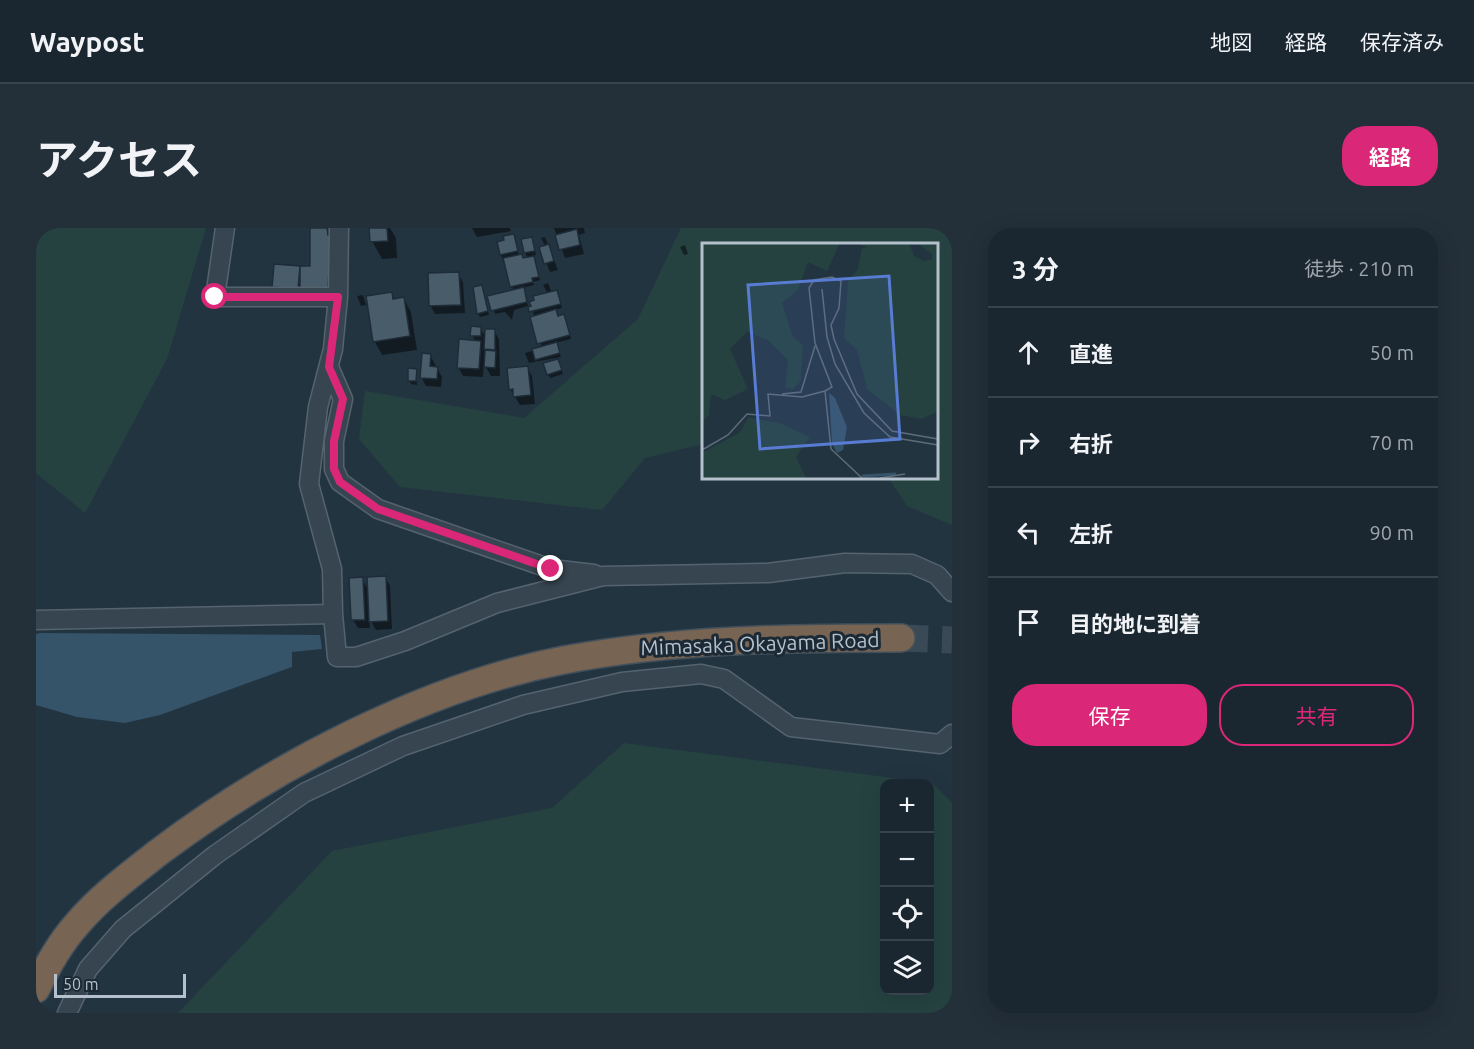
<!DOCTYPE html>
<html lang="ja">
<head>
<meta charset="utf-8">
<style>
	body { margin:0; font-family:Ubuntu,"Noto Sans JP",sans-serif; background:#232f39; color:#f1f3f6 }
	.controls { position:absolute; right:18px; bottom:18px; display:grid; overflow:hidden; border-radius:12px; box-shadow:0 6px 24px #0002 }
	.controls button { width:54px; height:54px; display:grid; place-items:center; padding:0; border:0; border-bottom:2px solid #38444d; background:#1a2731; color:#f1f3f6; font:30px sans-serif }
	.scale { position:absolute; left:18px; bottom:15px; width:132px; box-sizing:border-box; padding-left:6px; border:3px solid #b4c0cb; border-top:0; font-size:16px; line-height:21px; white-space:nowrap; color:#b4c0cb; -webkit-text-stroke:4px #1c2a36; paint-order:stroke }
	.stop { position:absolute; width:18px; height:18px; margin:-14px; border:4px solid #db2777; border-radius:50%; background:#fff }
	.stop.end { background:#db2777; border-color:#fff; box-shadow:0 2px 6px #0008 }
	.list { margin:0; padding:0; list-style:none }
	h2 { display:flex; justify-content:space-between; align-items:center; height:78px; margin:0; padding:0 24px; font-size:26px }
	h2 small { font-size:20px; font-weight:400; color:#9fa5ab }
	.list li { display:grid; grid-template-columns:39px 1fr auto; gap:18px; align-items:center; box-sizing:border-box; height:90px; padding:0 24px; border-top:2px solid #38444d }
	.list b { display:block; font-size:22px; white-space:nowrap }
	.list em { font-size:20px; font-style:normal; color:#9fa5ab }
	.actions { display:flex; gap:12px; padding:18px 24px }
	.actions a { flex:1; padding:14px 0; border:2px solid #db2777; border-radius:24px; text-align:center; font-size:21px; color:#db2777 }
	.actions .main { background:#db2777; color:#fff }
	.icon { flex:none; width:33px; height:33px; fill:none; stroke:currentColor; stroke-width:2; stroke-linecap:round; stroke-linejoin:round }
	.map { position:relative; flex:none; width:916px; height:785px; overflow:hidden; border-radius:24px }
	header { display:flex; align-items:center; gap:36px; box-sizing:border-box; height:84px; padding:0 30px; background:#1a2731; border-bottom:2px solid #38444d }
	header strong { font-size:28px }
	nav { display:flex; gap:33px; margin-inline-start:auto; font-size:21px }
	.intro { display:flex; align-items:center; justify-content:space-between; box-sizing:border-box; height:144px; padding:0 36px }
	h1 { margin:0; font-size:42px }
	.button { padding:15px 27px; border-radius:24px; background:#db2777; color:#fff; font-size:21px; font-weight:700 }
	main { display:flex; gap:36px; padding:0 36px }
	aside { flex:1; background:#1a2731; border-radius:24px; box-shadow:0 6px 24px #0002 }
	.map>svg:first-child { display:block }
	.green { fill:#254241; fill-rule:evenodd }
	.water { fill:#355369 }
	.shadow { fill:#0007 }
	.building { fill:#485c6a; stroke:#1e2c38; stroke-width:1.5 }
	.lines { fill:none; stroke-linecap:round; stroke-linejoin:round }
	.highway-tunnel { stroke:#394956; stroke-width:27; stroke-dasharray:27 14; stroke-linecap:butt }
	.minor-casing { stroke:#55636e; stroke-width:21 }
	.highway-casing { stroke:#42505b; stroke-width:30 }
	.minor { stroke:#374551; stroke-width:18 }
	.highway { stroke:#786453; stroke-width:27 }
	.route { stroke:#db2777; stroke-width:8 }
	.labels { text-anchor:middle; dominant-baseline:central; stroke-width:6; stroke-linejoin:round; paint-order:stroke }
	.street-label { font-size:21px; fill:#b4c0cb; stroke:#1c2a36 }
	.inset-river { fill:none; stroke:#355369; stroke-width:3 }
	.inset-road { fill:none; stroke:#5d6c78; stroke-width:1.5 }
	.view { fill:#597cd3; fill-opacity:0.15; stroke:#597cd3; stroke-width:3 }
	.inset-edge { fill:none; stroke:#b4c0cb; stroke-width:3 }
</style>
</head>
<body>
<header>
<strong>Waypost</strong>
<nav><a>地図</a><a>経路</a><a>保存済み</a></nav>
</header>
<div class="intro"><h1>アクセス</h1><a class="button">経路</a></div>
<main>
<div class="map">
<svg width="916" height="785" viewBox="0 0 916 785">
	<rect width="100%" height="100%" fill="#233441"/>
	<path class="green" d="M0 0H170L131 131 49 285 0 245Z
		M645 0H916V297L871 278 852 249H900V16H667V216L609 230 566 282 364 259 323 211 329 163 488 190 602 91Z
		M588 515 896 555 916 575V785H142L296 623 516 580ZM848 556H894V762H848Z"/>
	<path class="water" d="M4 405 284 407 286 421 256 424V439L124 487 89 495 41 489 0 477V406Z"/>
	<path class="shadow" d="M335 0H354L360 10 361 30 346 31 336 13Z
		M474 0 475 3 441 9 436 0Z
		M518 0H548L549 5 543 7 548 26 529 30Z
		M291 2 298 15V73L243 68 238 59 263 39 266 45 275 40Z
		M478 7 483 28 488 32 492 30 489 25 496 11 500 27 496 28 504 52 497 54 498 57 486 60 492 78 478 82 476 92 469 84 459 86 453 69 478 63 465 27Z
		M509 9 522 42 514 44 504 20 509 18 505 10Z
		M649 17 652 26 648 27 644 19Z
		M422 46 427 54 429 85 399 86 394 77Z
		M512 55 516 65 521 64 523 68 526 80 518 82 522 90 528 88 535 111 519 115 525 129 493 135 489 125 506 120 495 75 512 66 507 57Z
		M446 58 453 87 444 89 442 85Z
		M356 66 359 72 368 71 375 84 381 122 346 127 339 114Z
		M327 67 330 77 325 78 321 68Z
		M444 100 450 109 458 103 463 111 464 148H455L448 136 447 149 427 148 422 139 440 114 436 107Z
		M394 127 406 149 405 159 390 158 385 149Z
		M522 132 527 146 514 150 512 146Z
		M491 139 496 148 499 176 484 177 474 161Z
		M380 142 381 157 375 156 373 152Z
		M349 349 354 358 356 401 340 402 333 390 334 400H322L317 392 326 351 333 363Z"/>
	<path class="building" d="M274 0H291L292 7H295L292 60H264V38H274Z
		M333 0H351L352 13 334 14Z
		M541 1 544 17 523 22 519 7Z
		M478 6 482 23 464 27 461 14 468 12 467 8Z
		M496 9 499 23 488 25 485 11Z
		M513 16 518 33 508 36 503 19Z
		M486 26 487 30 498 28 503 49 496 50 497 54 474 59 467 30Z
		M238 36 264 38 262 61 236 59Z
		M423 44 425 77 393 78 392 45Z
		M446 57 452 83 441 86 437 59Z
		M488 59 491 74 455 83 451 68Z
		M521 62 525 76 493 84 492 79 495 78 493 74 498 72 497 68Z
		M356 64 357 71 368 69 374 108 337 114 330 68Z
		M520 81 522 88 528 86 534 107 501 116 494 89Z
		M435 98 445 99V108H434Z
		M449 101H459V122L448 121Z
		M423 111 445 113 443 141 421 140Z
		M521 114 524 125 499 132 496 121Z
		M449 122 460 123 459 140 448 139Z
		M386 125 395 126 394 138 402 139 401 151 384 150Z
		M522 131 526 142 511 147 507 135Z
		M492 138 495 167 477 169V161L473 162 471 140Z
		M372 140 381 141 380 153H372Z
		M350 348 352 393 333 394 331 349Z
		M327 349 329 392H315L313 350Z"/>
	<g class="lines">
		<path class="highway-tunnel" d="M865 410 916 412"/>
		<g class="minor-casing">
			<path id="minor" d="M302 69 303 0
				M293 139 307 171 298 213V241L304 254 342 281 515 341 558 346
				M297 386 301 429H320L369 413 461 375 567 348 732 345 809 335 876 336 901 347 916 364
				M0 392 297 386 296 341 273 256 282 179 297 121 302 69H179L189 0
				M31 785 52 741 87 701 179 627 268 565 367 518 487 477 586 454 665 446 688 451 755 499 904 516 916 506"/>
		</g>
		<g class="highway-casing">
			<path id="highway" d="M0 761C12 737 24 715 42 695 65 668 95 646 123 624 236 539 388 459 528 432 639 411 752 410 865 410"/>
		</g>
		<use href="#minor" class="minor"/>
		<use href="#highway" class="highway"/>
	</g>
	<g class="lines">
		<path class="route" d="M179 69H302L293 139 307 171 298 213V241L304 254 342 281 515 341"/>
	</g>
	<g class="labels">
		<g class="street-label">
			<text transform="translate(724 415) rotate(-2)">Mimasaka Okayama Road</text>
		</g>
	</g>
	<g transform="translate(666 15)">
		<rect width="236" height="236" fill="#233441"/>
		<path d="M0 0H138L125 28 106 19 96 47 80 60 91 94 101 102 99 138 91 146 83 145 86 117 66 97 45 89 28 106 46 146 23 157 9 151 7 172 0 179ZM156 0H207L212 13 222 18 230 16V11L215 0H235V169L219 176 198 172 165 146 155 107 142 95 146 39 156 26 160 5H165ZM47 174 80 181 108 194 94 214 104 235H0V210L37 190Z" fill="#254241"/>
		<path d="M127 150 133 155 145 184 141 207 135 210 130 200Z" fill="#355369"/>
		<path class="inset-river" d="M160 233 194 231"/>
		<path class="inset-road" d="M120 46 125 94 133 121 162 170 188 194 236 202M123 148 130 144 113 100 107 45 112 37 130 34 139 38 137 65 129 82 132 96 155 151 190 188 236 196M80 151 99 149 113 103M0 207 26 192 45 171 68 173 66 151 100 154 123 148 129 206 160 235M178 235 203 231"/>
		<path class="view" d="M187 33 198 196 58 206 46 42Z"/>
		<rect width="236" height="236" class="inset-edge"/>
	</g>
</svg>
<div class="controls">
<button>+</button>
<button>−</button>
<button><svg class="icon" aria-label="locate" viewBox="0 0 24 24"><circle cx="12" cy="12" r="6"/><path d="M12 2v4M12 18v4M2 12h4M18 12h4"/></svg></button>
<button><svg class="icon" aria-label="layers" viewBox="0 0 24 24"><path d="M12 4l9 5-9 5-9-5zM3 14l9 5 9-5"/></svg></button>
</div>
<div class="scale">50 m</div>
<div class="stop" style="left:179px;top:69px"></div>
<div class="stop end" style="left:515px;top:341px"></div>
</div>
<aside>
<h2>3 分<small>徒歩 · 210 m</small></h2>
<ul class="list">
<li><svg class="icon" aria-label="ahead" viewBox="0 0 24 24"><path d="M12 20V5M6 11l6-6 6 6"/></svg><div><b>直進</b></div><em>50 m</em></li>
<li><svg class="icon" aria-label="right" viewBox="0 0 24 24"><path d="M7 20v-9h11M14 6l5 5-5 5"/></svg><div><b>右折</b></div><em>70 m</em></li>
<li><svg class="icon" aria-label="left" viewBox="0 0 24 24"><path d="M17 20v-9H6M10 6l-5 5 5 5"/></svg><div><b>左折</b></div><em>90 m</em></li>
<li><svg class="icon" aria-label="arrive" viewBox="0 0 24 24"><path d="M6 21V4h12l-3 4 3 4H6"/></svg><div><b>目的地に到着</b></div></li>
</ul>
<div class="actions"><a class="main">保存</a><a>共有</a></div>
</aside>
</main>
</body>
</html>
